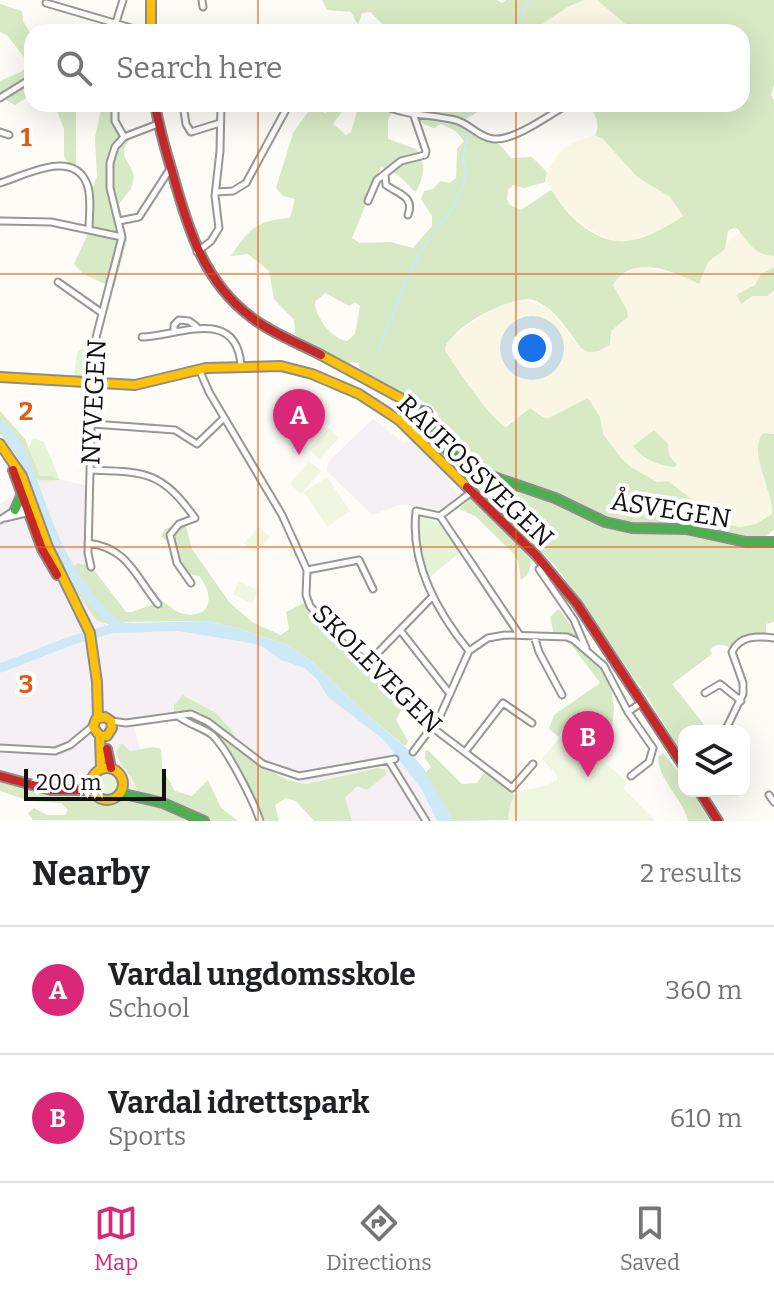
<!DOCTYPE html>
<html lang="en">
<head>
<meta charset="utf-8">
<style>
	body { margin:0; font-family:Bitter,serif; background:#f6f6f6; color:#202124 }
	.controls { position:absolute; right:24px; bottom:24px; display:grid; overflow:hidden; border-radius:16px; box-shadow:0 8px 32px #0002 }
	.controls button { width:72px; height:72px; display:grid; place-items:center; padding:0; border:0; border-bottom:2px solid #e0e0e0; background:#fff; color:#202124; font:40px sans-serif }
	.scale { position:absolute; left:24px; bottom:20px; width:142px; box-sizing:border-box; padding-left:8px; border:4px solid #111; border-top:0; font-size:22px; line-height:28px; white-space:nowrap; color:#111; -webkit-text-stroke:6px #fff; paint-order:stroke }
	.you { position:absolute; left:532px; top:348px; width:28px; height:28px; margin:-20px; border:6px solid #fff; border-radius:50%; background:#1a73e8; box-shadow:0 0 0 12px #1a73e833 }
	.badge { display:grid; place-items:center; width:52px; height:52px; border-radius:50%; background:#db2777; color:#fff; font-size:26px; font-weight:700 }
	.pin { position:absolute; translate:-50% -66px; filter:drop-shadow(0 2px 4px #0008) }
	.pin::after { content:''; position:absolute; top:42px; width:28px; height:24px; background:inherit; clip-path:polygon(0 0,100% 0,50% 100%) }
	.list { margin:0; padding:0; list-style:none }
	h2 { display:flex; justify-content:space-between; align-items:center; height:104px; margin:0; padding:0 32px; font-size:34px }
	h2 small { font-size:26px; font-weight:400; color:#757577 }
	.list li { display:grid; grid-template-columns:52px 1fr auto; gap:24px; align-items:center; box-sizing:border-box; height:128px; padding:0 32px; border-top:2px solid #e0e0e0 }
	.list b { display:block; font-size:30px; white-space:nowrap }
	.list p { margin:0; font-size:26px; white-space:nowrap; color:#757577 }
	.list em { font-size:26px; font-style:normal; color:#757577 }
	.icon { flex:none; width:44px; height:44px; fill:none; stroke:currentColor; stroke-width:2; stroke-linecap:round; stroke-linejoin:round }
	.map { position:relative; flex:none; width:774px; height:821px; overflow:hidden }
	.search { position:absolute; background:#fff; box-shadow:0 8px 32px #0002; left:24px; right:24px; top:24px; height:88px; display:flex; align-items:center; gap:20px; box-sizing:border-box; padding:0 28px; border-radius:24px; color:#757577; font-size:30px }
	.sheet { height:360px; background:#fff }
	nav { display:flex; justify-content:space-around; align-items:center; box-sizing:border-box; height:112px; border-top:2px solid #e0e0e0; background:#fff; font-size:22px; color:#757577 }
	nav a { display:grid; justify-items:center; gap:4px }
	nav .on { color:#db2777 }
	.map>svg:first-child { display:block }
	.industrial { fill:#f5f0f3 }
	.farmland { fill:#f9f7e4; fill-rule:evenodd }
	.green { fill:#e7f3d7 }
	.forest { fill:#d8eac5; fill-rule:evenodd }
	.pitch { fill:#f0f6e1 }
	.water { fill:#cde8f7 }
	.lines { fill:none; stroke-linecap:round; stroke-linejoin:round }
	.stream { stroke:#cde8f7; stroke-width:2 }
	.river { stroke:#cde8f7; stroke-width:9 }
	.street-casing { stroke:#979795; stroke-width:9 }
	.fast-casing { stroke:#8e8d8b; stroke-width:12 }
	.slow-casing { stroke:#8e8d8b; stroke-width:12 }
	.jam-casing { stroke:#8e8d8b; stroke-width:12 }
	.street { stroke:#fffffe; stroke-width:5 }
	.fast { stroke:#4caf50; stroke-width:8 }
	.slow { stroke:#ffc107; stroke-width:8 }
	.jam { stroke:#c62828; stroke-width:8 }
	.grid { fill:none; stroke:#e8590c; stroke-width:2; stroke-opacity:0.55 }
	.labels { text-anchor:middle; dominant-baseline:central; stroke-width:8; stroke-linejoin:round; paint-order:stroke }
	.street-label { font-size:26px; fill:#111; stroke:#fff }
	.grid-label { font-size:26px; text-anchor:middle; font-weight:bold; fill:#e8590c; stroke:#fff; stroke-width:8; stroke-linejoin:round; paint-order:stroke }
</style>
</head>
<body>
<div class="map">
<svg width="774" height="821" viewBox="0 0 774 821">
	<rect width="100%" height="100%" fill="#fdfcf7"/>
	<path class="industrial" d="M373 419 404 443 413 441 439 467 460 496 443 510 402 504 372 515 327 471 328 462Z
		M36 479H58L92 487V567H88L72 582 106 625 112 629 178 631 250 643 263 647 281 660 304 668 316 678 328 697 384 740 422 790 437 821H352L345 798 355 786H361L357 772 306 784 272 772 251 756 234 739 233 732 216 713 185 695 174 705V720L134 727 140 749 129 751 123 743 119 746 116 751 118 760 137 786 138 795 132 799 109 804 87 796 52 795 0 782V504Z"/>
	<path class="farmland" d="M584 0H597L603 3 635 32H538L539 26 551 17Z
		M595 135 603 139 637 177 670 197 683 216 650 235 622 243 599 235 572 217 551 190 547 181V172L559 152 572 143Z
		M746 228 774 255V279L755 295 767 296 774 291V434L765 433 758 452 774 506 772 514 762 522 740 527 723 523 709 516 668 481 657 482 631 467 621 458 603 434 600 417 588 398 549 418 528 409 503 427 469 387 445 350 450 338 486 313 504 303 524 299 547 307 581 348 589 352H597L612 342 611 331 628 317 627 310 613 287 614 281 640 265 688 278 685 274ZM654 430 671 458 676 463 633 446Z"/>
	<path class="green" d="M81 349 89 351 87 379 74 376 77 353Z
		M33 438 44 442 60 480 40 483 28 450Z
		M421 516 443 525 459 553 430 577 419 545 418 517Z
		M95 784a12 12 0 1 1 24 0a12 12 0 1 1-24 0Z"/>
	<path class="forest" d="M322 0H497L502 3 506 0H584L568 7 539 26 538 32H391L370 12 362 13 358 25 351 12 327 10Z
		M597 0H774V85L771 95 774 100V256C756 256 747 242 738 229L734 228 728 231 725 249 708 262 699 284C671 271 633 253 613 285L627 310 628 317 611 331 610 344C600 351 592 356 581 348 568 331 555 307 533 300 512 294 447 329 445 350 454 365 492 421 506 427L530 408 543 417 549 418 588 398 600 417 603 434 621 458 631 467 657 482 668 481 697 503 709 516 723 523 740 527 756 524 772 514C774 492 746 449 764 433L774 434V530L764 538 774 549V622L766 624V639L747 641 732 648C723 645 717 642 710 650L712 654 672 684 709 731H684V758L650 701 555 565 536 547C530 557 533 573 521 580L518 561 513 553 475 516 459 509 472 497 480 481 445 441 438 414 431 405 363 375 358 363 351 362 341 369 296 341 294 320 274 299 269 271 248 254 231 256C249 229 257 220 290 218L295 199 283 196 276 188 293 133 313 105 325 113 335 104H344L345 108 333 124 346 135 351 132 359 104H491L466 119 468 125 500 145 511 158 532 157 547 172 545 182 524 188 513 185 508 190 507 199 510 205 521 210 551 190C558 198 563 208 570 215 611 255 640 244 683 216L670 197 637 177 603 139 595 135C601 123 595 115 588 104H742V32H635ZM396 109C410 112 420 124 434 128L441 124 456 131 464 141 457 149 456 178 449 183 440 181 433 189 424 191 421 199 432 216V226L413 248 391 242 360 243 352 238 381 167 399 176 414 191 416 192C424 175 427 165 416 149L388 139V119ZM325 293 349 306 355 302 360 306 355 334 347 341C332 339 315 317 315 302Z
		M0 4 22 11 23 21 32 36V94L15 105 0 96V81L21 72 29 64 8 36 0 32Z
		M54 104H76V163L72 170 64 156V129Z
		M102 104H119L118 119 130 139C116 157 130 158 134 177L131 189 119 204 127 240 114 288 83 274 74 264 90 229 91 190 97 177 95 138Z
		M774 267V291L767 296H752L741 304 736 295 755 285 760 275Z
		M0 411 25 439 40 476H52L60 480H39L30 474 0 433Z
		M654 430 668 444 669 455 677 465 674 467C658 465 643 460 633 446Z
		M184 519 192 549 230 603 252 622 281 635 289 629 286 612 304 603 407 697 396 720 408 741 405 746 368 716 311 661 287 645 240 629 207 621 118 622 110 625 96 620 71 584 76 577 73 567 78 563 92 567 126 612H132L162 601C168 605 177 613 184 614 213 619 214 593 199 576L192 575 185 579C174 565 175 547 161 536L164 530Z
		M559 609 610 681 614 708 612 730 605 738 583 736 568 726 564 727 559 737 549 729 554 715 600 683 567 639 554 635 550 617Z
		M183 695 216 713 234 733V739L251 756 266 769 288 780 306 784 378 768 385 769 386 775 367 790 357 786 345 798 352 821H314L296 801 286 798 275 805 279 821H266C243 801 237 769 218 746 207 733 189 726 174 720V705Z
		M122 743 130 751 153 747 161 749 162 768 175 791 192 796 208 780 221 808 238 821 33 820 28 813 34 808 47 815H65L68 810 61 803 30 801 0 791V782L52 795 87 796 109 804 138 795C137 778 119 769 116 751Z
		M428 750 462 784 477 783 487 768 511 788 515 799 509 820 453 821 425 773 431 767 425 758V751Z
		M663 753 684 779V791H692L710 821H688C683 798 658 780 658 757Z"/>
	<path class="pitch" d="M329 428 339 438 319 459 309 449Z
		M309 461 321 471 301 494 290 484Z
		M327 477 350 511 327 527 304 492Z
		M259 527 270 537 255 553 244 543Z
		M239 581 259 591 252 604 233 594Z
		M565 731 627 781 624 789 655 821H508C511 778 532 796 557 780V775L542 759Z"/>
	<path class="water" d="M113 618 118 622 133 623 207 621 240 629 287 645 311 661 368 716 409 750 424 769 453 821H437L422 790 384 740 328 697 316 678 304 668 281 660 263 647 250 643 178 631 116 633 110 625Z"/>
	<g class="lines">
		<path class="stream" d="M512 32 529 0
			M378 351C393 317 402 283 422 250 439 222 457 212 465 177 467 170 464 165 463 159 463 152 466 147 467 141 469 121 453 124 477 104"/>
		<path class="river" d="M0 424C22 446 29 472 40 501 57 549 78 593 118 626
			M0 668 73 640 121 626"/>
		<g class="street-casing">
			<path id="street" d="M202 0 203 7
				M46 3 138 30
				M113 32 123 0
				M0 98 32 78
				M115 104V121L124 137
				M183 104 186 124 191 132 220 123
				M381 104C405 116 429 114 455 120 469 123 479 138 494 139 514 141 551 114 568 104
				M0 132 9 135
				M385 175 386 185C398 194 415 196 408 215
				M0 183C24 176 73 148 87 184 92 197 89 216 89 230
				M216 192 233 191 246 183 289 104
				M368 201 377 180 401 161 425 155 426 151 414 116
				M0 221 51 222 122 237
				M119 221 139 217 168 172
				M197 252 211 241 219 228 215 196 220 151 221 104
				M58 282 102 313
				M174 332V325L179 320 189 321 196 326
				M142 337C175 337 236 305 241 365
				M199 369 209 392 282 515 307 570 306 595 310 606 344 644 397 686 433 728 512 788 533 764
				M93 424 175 430 197 444 224 418
				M91 470C146 472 161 471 195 518L179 524 170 535 177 563 191 583
				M440 516 519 634
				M5 518 30 512
				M0 520 15 510 28 508
				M88 543C128 548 135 576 158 604
				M91 567 88 553 93 349 122 237 110 188V163L115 147 124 137 158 124
				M539 569 574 620 586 648
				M307 570 359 560 373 589
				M400 630 450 694
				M534 636 539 652 562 695
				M469 651C438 613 410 563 416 511L440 516 473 491
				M368 663 432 597
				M705 693 720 684 741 701
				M628 712 653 748 649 762 631 776
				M178 716C188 724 201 727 211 734 226 746 254 802 260 821
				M111 721 126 723 191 714 208 722 263 764 299 776 395 759
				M725 731 743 694V683L732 652C740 635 758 636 774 638
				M0 748 55 751 70 745 93 726
				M413 752 440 716 469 651 488 638 505 635 567 637 574 640 604 666 628 712 642 702
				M465 752 503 703 532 723
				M389 761 426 821
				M769 795 774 802"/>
		</g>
		<g class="fast-casing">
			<path id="fast" d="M412 409 427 412 439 443 468 468 555 498 605 522 632 528 686 529 746 542H774
				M15 510 22 494
				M120 793 163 803 204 821"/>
		</g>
		<g class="slow-casing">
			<path id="slow" d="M151 0V32
				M321 355 406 401 425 440
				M0 377 135 385 206 368 281 366 312 374 359 394 399 420 467 487
				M0 444 22 476 48 547 90 633 97 682 98 718
				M100 736H107L112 728 111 721 105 717 96 719 93 727 100 736 101 769
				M91 784a16 16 0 1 1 32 0a16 16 0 1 1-32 0Z"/>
		</g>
		<g class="jam-casing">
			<path id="jam" d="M155 104C159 128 166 152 173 175 188 229 204 282 251 317 271 333 298 343 321 355
				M13 470 42 549 57 575
				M467 487 535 554 577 604 684 767
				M107 749 111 768
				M0 776 51 790H92
				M699 791 718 821"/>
		</g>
		<use href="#street" class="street"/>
		<use href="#fast" class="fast"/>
		<use href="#slow" class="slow"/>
		<use href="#jam" class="jam"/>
	</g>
	<path class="grid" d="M258 0V32M516 0V32M258 104V821M516 104V821M0 274H774M0 547H774"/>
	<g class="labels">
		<g class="street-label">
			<text transform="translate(94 402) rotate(-87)">NYVEGEN</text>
			<text transform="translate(475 471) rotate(44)">RAUFOSSVEGEN</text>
			<text transform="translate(671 510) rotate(9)">ÅSVEGEN</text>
			<text transform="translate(377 669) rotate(45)">SKOLEVEGEN</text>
		</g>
	</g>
	<g class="grid-label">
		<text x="26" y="146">1</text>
		<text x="26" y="420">2</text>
		<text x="26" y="693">3</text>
	</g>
</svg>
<div class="controls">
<button><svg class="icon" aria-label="layers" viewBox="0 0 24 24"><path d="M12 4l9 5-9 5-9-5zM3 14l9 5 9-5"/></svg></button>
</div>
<div class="scale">200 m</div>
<div class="you"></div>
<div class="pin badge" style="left:299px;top:455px">A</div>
<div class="pin badge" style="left:588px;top:777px">B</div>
<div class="search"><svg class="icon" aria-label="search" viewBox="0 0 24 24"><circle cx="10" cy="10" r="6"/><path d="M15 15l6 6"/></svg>Search here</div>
</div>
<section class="sheet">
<h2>Nearby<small>2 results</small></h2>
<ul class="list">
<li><span class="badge">A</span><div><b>Vardal ungdomsskole</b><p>School</p></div><em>360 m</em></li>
<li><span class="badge">B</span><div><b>Vardal idrettspark</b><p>Sports</p></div><em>610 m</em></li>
</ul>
</section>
<nav>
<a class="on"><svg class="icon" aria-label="map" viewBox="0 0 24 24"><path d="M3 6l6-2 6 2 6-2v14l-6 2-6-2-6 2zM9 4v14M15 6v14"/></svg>Map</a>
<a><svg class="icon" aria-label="directions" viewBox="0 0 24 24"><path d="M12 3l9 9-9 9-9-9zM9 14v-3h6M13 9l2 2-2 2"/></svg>Directions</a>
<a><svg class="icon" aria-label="saved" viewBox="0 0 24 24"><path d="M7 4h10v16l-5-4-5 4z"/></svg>Saved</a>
</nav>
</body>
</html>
